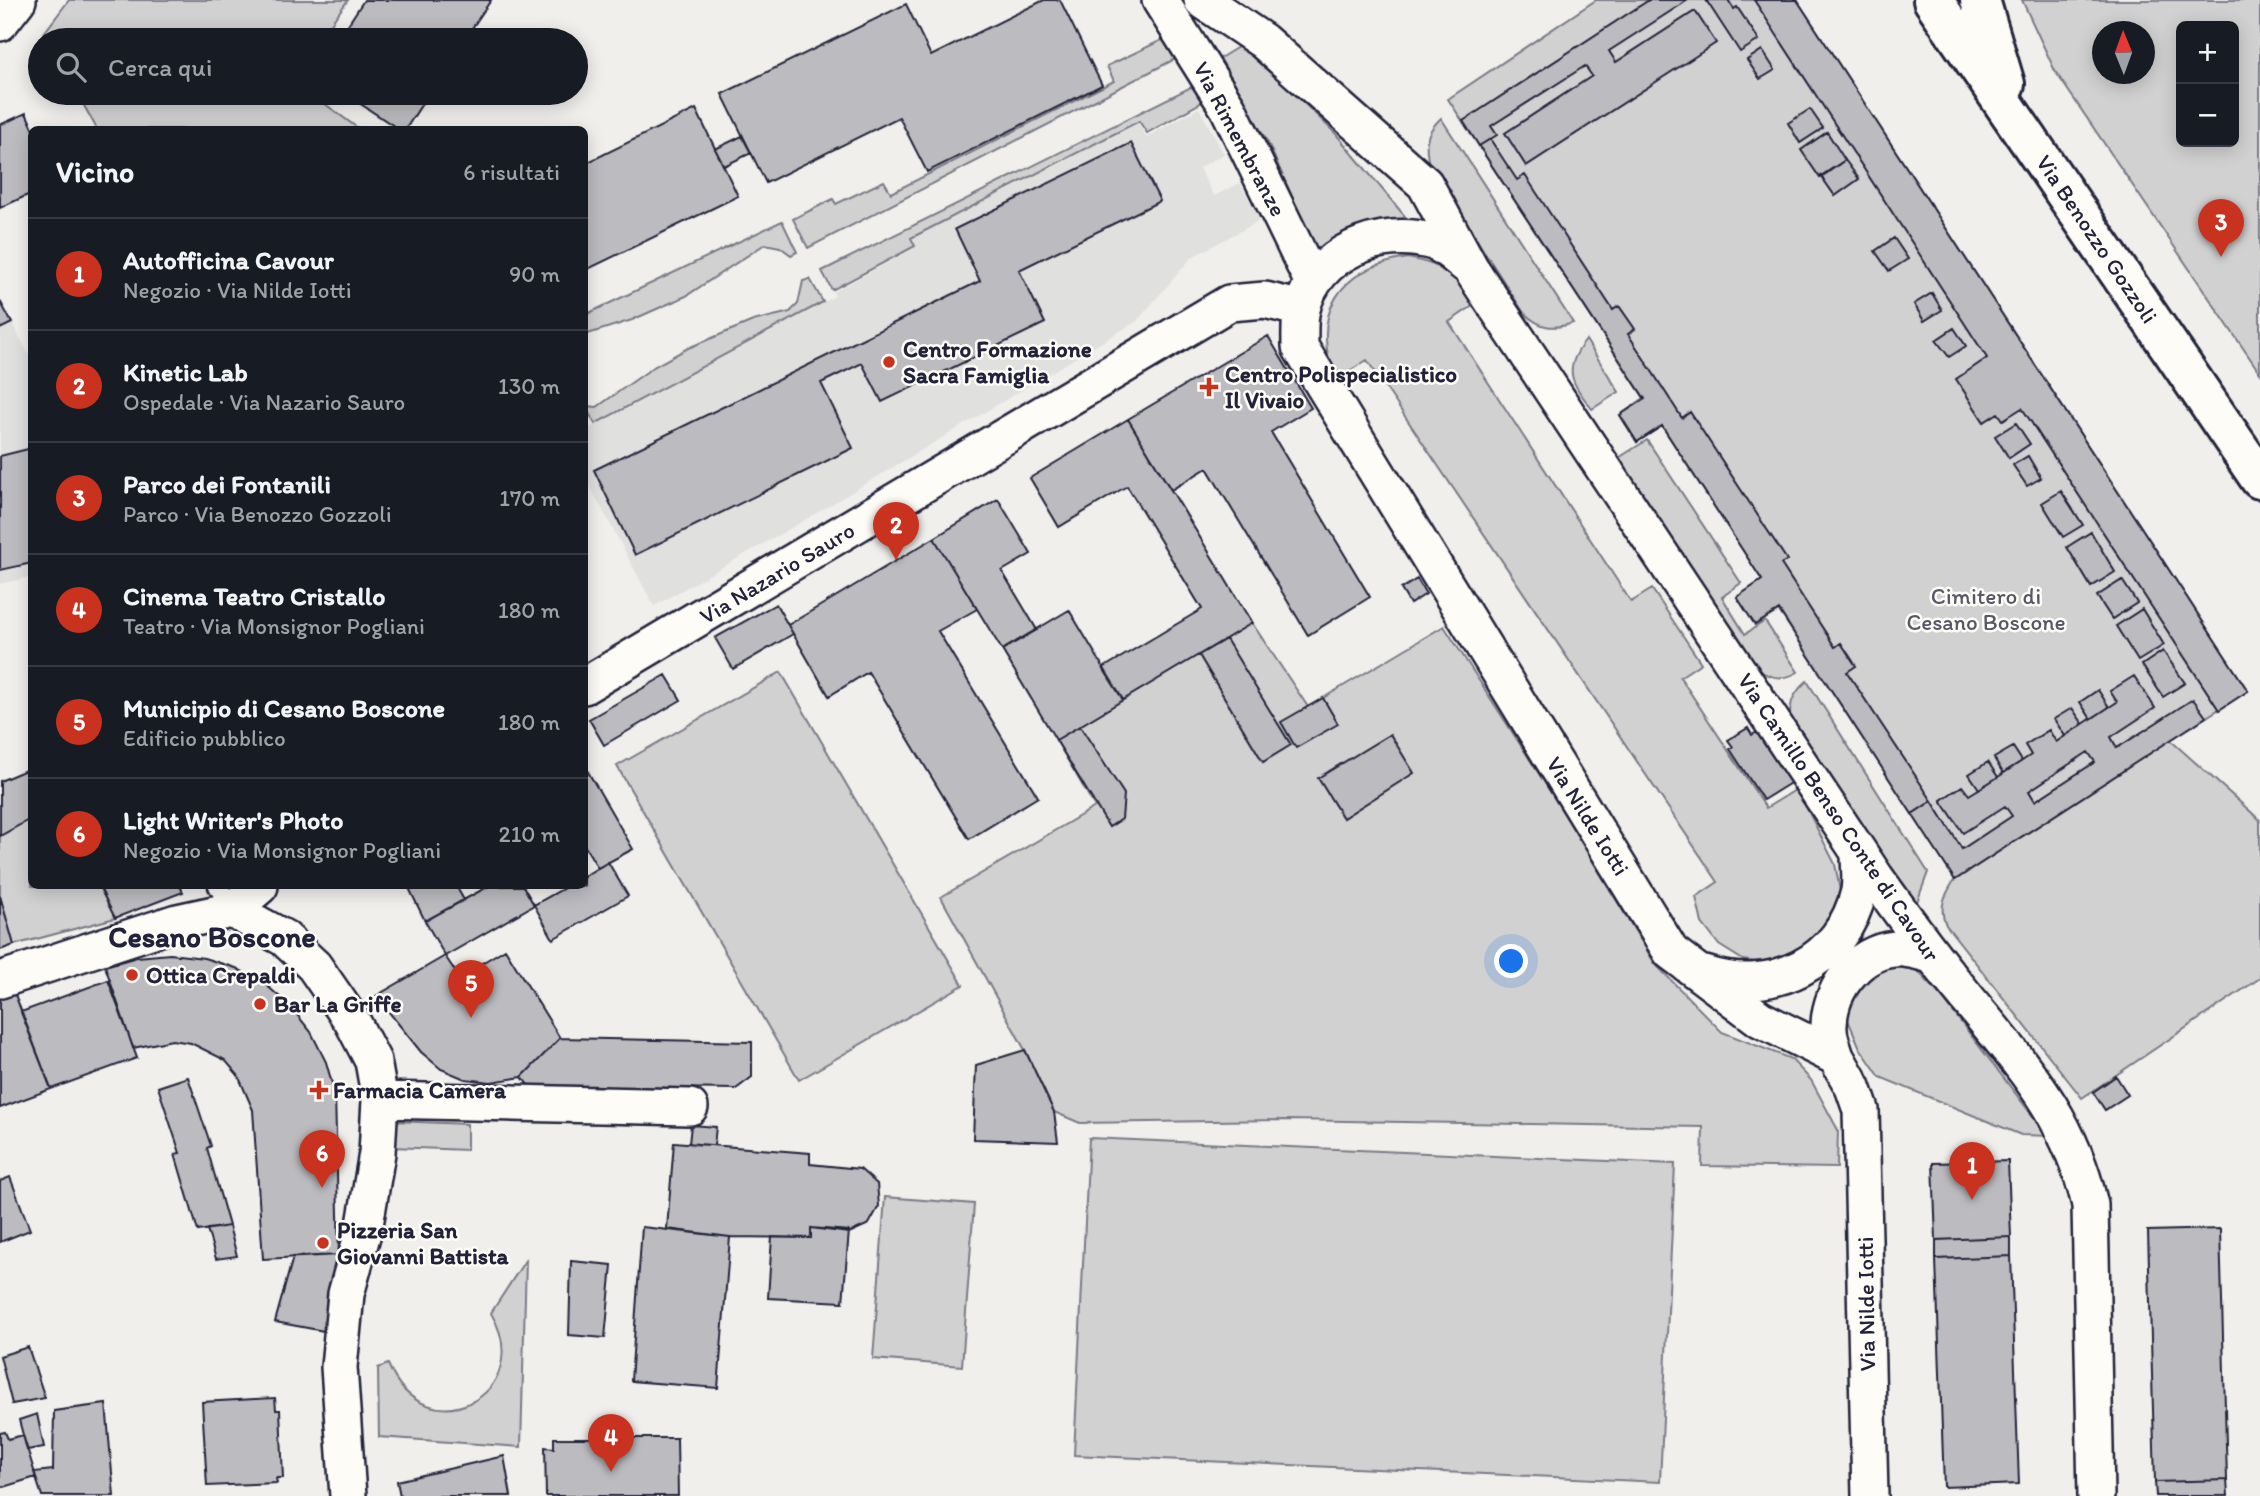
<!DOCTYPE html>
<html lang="it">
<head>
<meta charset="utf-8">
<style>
	body { margin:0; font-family:Itim,sans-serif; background:#20242c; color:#f1f3f6 }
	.controls { position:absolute; right:21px; top:21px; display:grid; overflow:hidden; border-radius:10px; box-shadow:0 4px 18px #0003 }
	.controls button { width:63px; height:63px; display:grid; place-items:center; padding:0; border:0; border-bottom:2px solid #363941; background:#171b24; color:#f1f3f6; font:35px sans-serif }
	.compass { position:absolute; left:2092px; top:21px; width:63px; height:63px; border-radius:50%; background:#171b24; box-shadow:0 4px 18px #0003; rotate:359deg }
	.you { position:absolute; left:1512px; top:962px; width:24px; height:24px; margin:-18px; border:5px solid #fff; border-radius:50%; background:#1a73e8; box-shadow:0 0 0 10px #1a73e833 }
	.badge { display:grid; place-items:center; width:46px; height:46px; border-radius:50%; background:#c8321e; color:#fff; font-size:23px; font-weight:700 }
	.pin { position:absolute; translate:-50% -58px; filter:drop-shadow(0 2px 4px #0008) }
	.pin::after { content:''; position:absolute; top:37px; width:24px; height:21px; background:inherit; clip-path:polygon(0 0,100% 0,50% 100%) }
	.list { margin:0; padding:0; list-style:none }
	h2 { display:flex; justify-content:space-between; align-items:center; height:91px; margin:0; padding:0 28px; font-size:30px }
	h2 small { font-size:23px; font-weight:400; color:#9ea1a6 }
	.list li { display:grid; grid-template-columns:46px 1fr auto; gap:21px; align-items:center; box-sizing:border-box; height:112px; padding:0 28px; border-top:2px solid #363941 }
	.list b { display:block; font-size:26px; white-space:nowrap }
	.list p { margin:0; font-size:23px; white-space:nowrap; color:#9ea1a6 }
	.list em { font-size:23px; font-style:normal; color:#9ea1a6 }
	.icon { flex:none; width:38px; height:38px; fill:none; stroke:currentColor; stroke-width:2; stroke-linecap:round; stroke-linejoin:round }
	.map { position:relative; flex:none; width:2260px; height:1496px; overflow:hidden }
	.search { position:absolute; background:#171b24; box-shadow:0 4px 18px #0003; left:28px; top:28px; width:560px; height:77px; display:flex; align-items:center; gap:18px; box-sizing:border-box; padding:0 24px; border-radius:38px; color:#9ea1a6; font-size:26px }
	.panel { position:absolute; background:#171b24; box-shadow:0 4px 18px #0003; left:28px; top:126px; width:560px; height:763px; border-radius:10px }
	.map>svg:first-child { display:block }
	.built { fill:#e0e0df }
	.green { fill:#d2d1d1; stroke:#7a7a86; stroke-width:2; fill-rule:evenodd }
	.building { fill:#bcbcc0; stroke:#22223b; stroke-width:2; fill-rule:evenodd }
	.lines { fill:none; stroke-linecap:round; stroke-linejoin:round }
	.lane-casing { stroke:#22223b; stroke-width:23 }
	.street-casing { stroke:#22223b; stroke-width:40 }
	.secondary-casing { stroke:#22223b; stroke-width:44 }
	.lane { stroke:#fdfcf7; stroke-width:18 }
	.street { stroke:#fdfcf7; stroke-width:35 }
	.secondary { stroke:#fdfcf7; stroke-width:38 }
	.poi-dot { fill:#c8321e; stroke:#fdfcf7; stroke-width:2.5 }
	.labels { text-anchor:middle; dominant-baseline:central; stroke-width:5; stroke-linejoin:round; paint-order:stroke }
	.street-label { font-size:23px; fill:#22223b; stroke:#fdfcf7 }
	.poi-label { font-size:23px; font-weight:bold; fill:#22223b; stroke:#fdfcf7; text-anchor:start }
	.park-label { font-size:23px; fill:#575768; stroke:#fdfcf7 }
	.district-label { font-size:30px; font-weight:bold; fill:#22223b; stroke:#fdfcf7 }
</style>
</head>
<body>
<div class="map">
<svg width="2260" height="1496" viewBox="0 0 2260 1496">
	<rect width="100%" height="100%" fill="#f0efec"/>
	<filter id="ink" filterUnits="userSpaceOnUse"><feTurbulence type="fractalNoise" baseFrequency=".0143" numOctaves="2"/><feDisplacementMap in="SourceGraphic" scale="14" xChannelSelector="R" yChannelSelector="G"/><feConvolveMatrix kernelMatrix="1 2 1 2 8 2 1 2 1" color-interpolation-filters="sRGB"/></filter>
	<g filter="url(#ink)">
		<path class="built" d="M1199 108 1224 154 1199 168 1214 196 1240 183 1261 220 1192 257 1137 321 805 520 654 606 585 477 584 431 835 296 833 292 916 247 911 239 1138 122 1146 137Z
			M0 301 32 360 31 577 0 584Z"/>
		<path class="green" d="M69 0H348L319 40H48L44 33Z
			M1596 0H1797L2248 691 2170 740 2260 820V978L2082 1098 1946 925C1938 906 1945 895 1955 879L1779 611 1755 625 1737 597 1762 580 1662 426 1637 442 1620 415 1644 398 1448 99Z
			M2022 0H2260V373L2055 71ZM2181 26H2234V142H2181ZM2102 32H2144V74H2102Z
			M1164 39 1175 59 808 248 793 219 833 199 836 204 884 181 891 193 1114 81 1107 66Z
			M1243 44 1336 134 1408 220C1364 223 1352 226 1317 253L1269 145 1220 58Z
			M1193 86 1202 102 1147 133 1139 121 911 238 915 246 832 290 822 271Z
			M77 93H310L359 129H97Z
			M1441 118 1573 323C1552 330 1540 328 1524 313L1429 166C1425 145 1424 134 1441 118Z
			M782 221 797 252 791 255 780 247 765 244 686 296 632 320 585 335V315Z
			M1408 258C1443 265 1456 274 1480 301L1449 322 1631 602 1652 589 1701 663 1680 677 1766 808 1797 789 1835 864 1840 891 1835 918 1820 941 1770 964 1743 960 1719 945 1702 923 1696 897 1718 882 1367 360 1335 380C1310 313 1338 268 1408 258Z
			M810 279 823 302 595 424 585 406 597 407 655 366 688 348 753 321 790 312 798 304 803 281Z
			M1586 340 1619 392 1592 409C1571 382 1562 370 1586 340Z
			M1647 440 1741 583 1722 597 1745 634 1765 621 1798 672C1781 682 1770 677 1754 668L1617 459Z
			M1252 623 1308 707 1444 626 1552 794 1655 964 1722 1032 1791 1059 1811 1080 1838 1130 1837 1168 1702 1166 1703 1127 1288 1120 1080 1123 1054 1112 1025 1050 941 897 1095 807 1056 740Z
			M781 672 963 985 799 1080 617 766Z
			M1807 681 1928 872 1917 902 1921 921 1790 722C1789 704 1793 693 1807 681Z
			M31 818 32 886H99L115 918 14 945 0 896V836Z
			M1890 966 1916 969 1940 995 2048 1136 2021 1135 1880 1077 1860 1048 1848 1020 1847 1004 1868 973Z
			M393 1121 467 1124V1150L392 1147Z
			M1089 1138 1675 1164 1660 1482 1074 1455Z
			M885 1197 974 1204 962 1366 873 1359Z
			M526 1259 521 1447 379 1437 378 1368 388 1364C424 1452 539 1395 491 1313Z"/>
		<path class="building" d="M364 0H491L464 40H338Z
			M1044 0H1060L1102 85 927 172 899 117 766 183 722 94 906 4 931 56Z
			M1649 0H1688L1609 51 1616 62 1695 11 1716 43 1526 166 1505 133 1592 76 1585 66 1491 126 1497 135 1479 146 1463 121Z
			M1706 0H1728L1734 9 1737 7 1759 40 1740 52Z
			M1754 0H1797L2248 691 2219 710 2022 408 2003 420 1998 413 1984 422 1956 379 1987 358Z
			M1762 50 1775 70 1760 79 1747 60Z
			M344 93H429L405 130H400Z
			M696 109 738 196 584 271V164Z
			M1810 109 1823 128 1800 143 1788 123Z
			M26 113 34 130 32 193 0 208V125Z
			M1827 132 1845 160 1820 178 1801 150Z
			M742 136 751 153 724 166 715 149Z
			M1490 139 1517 180 1525 175 1613 310 1619 306 1635 329 1628 334 1682 418 1690 412 1787 560 1781 564 1835 647 1841 643 1856 666 1847 672 1932 801 1912 814 1779 610 1755 625 1737 597 1762 580 1662 426 1637 442 1620 415 1645 399 1479 146Z
			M1131 143 1160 201 1019 270 1045 323 882 402 862 363 821 383 853 448 635 555 594 470 980 281 955 229Z
			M1845 160 1859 179 1835 196 1821 176Z
			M1894 238 1908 259 1889 271 1875 251Z
			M1932 293 1942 310 1924 321 1914 304Z
			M0 301 12 323 0 329Z
			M1954 328 1966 346 1949 357 1936 340Z
			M1268 336 1311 408 1271 432 1370 597 1308 635 1207 468 1171 490 1128 419Z
			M1128 419 1252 623 1123 700 1103 668 1202 609 1127 486 1059 527 1030 478Z
			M2016 423 2030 444 2009 458 1995 436Z
			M32 448V563L0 570V456Z
			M2028 456 2041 478 2027 486 2013 465Z
			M2061 491 2083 525 2063 537 2042 503Z
			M998 499 1031 554 1002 571 1037 630 1002 650 934 538Z
			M2091 532 2115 572 2091 587 2067 547Z
			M934 538 977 609 938 631 1038 797 969 839 868 672 829 696 788 625Z
			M1417 579 1426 594 1410 604 1401 589Z
			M2122 580 2137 603 2112 619 2097 596Z
			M776 604 793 634 733 669 715 638Z
			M2142 609 2164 645 2138 661 2116 626Z
			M1069 610 1123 700 1056 740 1002 650Z
			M1226 639 1291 745 1263 762 1199 655Z
			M2163 651 2185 683 2163 697 2142 665Z
			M666 675 681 700 604 745 589 719Z
			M2134 676 2155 708 2111 737 2117 748 2193 699 2206 717 1955 880 1912 814 1932 801 1962 849 2012 816 2005 806 1963 833 1941 800 1962 786 1969 795 1998 777 2031 755 2025 745 2049 730 2056 742 2083 724 2117 702 2110 691ZM2088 752 2095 762 2035 801 2029 791Z
			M2098 690 2109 707 2091 719 2080 702Z
			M1323 698 1338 724 1296 748 1281 722Z
			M2072 708 2083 724 2065 736 2054 719Z
			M1080 726 1124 794 1122 819 1109 827 1056 740Z
			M1748 728 1752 735 1759 731 1792 782 1763 800 1730 749 1733 747 1728 740Z
			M1390 734 1414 773 1343 818 1318 778Z
			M2013 747 2022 761 2003 773 1994 758Z
			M1988 762 1998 777 1979 789 1969 774Z
			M584 765 633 849 598 868 584 845Z
			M28 769 32 778V818L0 836V781Z
			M608 862 628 896 553 939 534 905 568 886H584V876Z
			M99 886H180L183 892 115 918Z
			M408 886H456L464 900 425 921Z
			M489 886H523L534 905 445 956 425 921Z
			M0 896 14 945 0 950Z
			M505 949 560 1038 522 1077 491 1082 465 1079 441 1069 421 1052 376 996 445 956 459 977Z
			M170 954 204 958 236 968 265 984 290 1006 311 1032 326 1062 335 1094 339 1255 263 1259 253 1110 238 1075 225 1060 191 1043 172 1040 133 1048 105 966 137 957Z
			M108 980 137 1058 51 1089 21 1012Z
			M14 992 51 1089 0 1108V997Z
			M560 1038 752 1042V1077L736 1089 529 1086 522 1077Z
			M1025 1050 1054 1112 1058 1142 973 1139 976 1065Z
			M2116 1076 2128 1095 2105 1110 2093 1092Z
			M188 1077 211 1146 207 1148 229 1226 198 1231 175 1154 180 1153 158 1087Z
			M691 1125 716 1127 714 1145 689 1144Z
			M674 1142 810 1153V1164L860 1169 877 1184 879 1206 869 1224 849 1233 811 1228V1238L730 1237 667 1229Z
			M2008 1161 2011 1237 1936 1240 1933 1163Z
			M10 1177 30 1230 0 1242V1181Z
			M229 1226 237 1256 216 1259 207 1229Z
			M642 1227 730 1237 718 1388 631 1381Z
			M811 1228 849 1231 843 1302 768 1298 772 1237 811 1238Z
			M2220 1229 2227 1480 2155 1482 2148 1231Z
			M2011 1237V1256L1936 1259V1240Z
			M339 1255 324 1331 275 1322 293 1257Z
			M2011 1256 2019 1484 1944 1487 1936 1259Z
			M571 1261 612 1265 605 1338 569 1335Z
			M28 1347 45 1398 12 1404 0 1356Z
			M275 1398 276 1410H280L283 1478H276L277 1483 207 1486 202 1402Z
			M106 1404 114 1496H42L34 1472 53 1470 54 1411Z
			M37 1414 44 1447 27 1450 19 1420Z
			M5 1432 8 1439 23 1435 36 1477 0 1488V1433Z
			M554 1438H677L678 1496H546L545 1447 554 1448Z
			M504 1456 511 1496H400L397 1481Z
			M2227 1480 2228 1496H2156L2155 1482Z"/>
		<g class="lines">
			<g class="lane-casing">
				<path id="lane" d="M218 886 232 910"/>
			</g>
			<g class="street-casing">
				<path id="street" d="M1160 0 1228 108 1313 283
					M1202 0 1263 41 1425 184 1471 269 1876 878C1904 917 1932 956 1963 993 2020 1064 2069 1113 2090 1205L2096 1496
					M0 23 18 0
					M1469 267C1458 259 1445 246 1433 242 1381 226 1315 253 1302 309 1299 320 1300 335 1300 347L1671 952 1760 1019 1836 1057 1853 1087 1861 1110 1870 1496
					M584 686 1229 303 1265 300 1302 309
					M232 910 284 938 314 966 352 1021 373 1061 380 1100 377 1153 365 1225 346 1294 339 1367 348 1496
					M1705 974C1772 997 1843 962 1859 891 1861 879 1859 865 1859 853
					M0 980 177 922 232 910 260 886
					M1836 1057C1833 1047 1828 1036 1829 1025 1830 986 1862 946 1905 949 1914 950 1923 953 1932 955
					M380 1100 690 1107"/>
			</g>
			<g class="secondary-casing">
				<path id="secondary" d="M1933 0 2260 479
					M1980 0 2005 84"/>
			</g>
			<use href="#lane" class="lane"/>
			<use href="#street" class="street"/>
			<use href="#secondary" class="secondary"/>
		</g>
	</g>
	<g class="poi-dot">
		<circle cx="889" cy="362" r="7"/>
		<path d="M1205.5 376.5h7v7h7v7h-7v7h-7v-7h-7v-7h7z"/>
		<circle cx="132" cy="975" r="7"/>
		<circle cx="260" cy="1004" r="7"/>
		<path d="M315.5 1079.5h7v7h7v7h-7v7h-7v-7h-7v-7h7z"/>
		<circle cx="323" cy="1243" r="7"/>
	</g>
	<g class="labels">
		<g class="street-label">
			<text transform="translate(1240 139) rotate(62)">Via Rimembranze</text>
			<text transform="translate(2097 239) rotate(56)">Via Benozzo Gozzoli</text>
			<text transform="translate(777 573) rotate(-31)">Via Nazario Sauro</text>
			<text transform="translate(1588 816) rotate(58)">Via Nilde Iotti</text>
			<text transform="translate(1839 817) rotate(56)">Via Camillo Benso Conte di Cavour</text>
			<text transform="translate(1866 1304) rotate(-91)">Via Nilde Iotti</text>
		</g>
		<g class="poi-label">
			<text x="903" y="349">Centro Formazione<tspan x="903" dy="26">Sacra Famiglia</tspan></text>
			<text x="1225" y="374">Centro Polispecialistico<tspan x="1225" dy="26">Il Vivaio</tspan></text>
			<text x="146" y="975">Ottica Crepaldi</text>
			<text x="274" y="1004">Bar La Griffe</text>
			<text x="333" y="1090">Farmacia Camera</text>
			<text x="337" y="1230">Pizzeria San<tspan x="337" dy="26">Giovanni Battista</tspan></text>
		</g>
		<g class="park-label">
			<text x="1986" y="596">Cimitero di<tspan x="1986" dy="26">Cesano Boscone</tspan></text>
		</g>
		<g class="district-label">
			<text x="212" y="936">Cesano Boscone</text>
		</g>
	</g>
</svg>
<div class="controls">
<button>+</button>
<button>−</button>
</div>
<svg class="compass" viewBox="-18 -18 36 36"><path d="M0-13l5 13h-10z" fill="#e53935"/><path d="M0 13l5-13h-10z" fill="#9ea1a6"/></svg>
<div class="you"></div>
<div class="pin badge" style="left:1972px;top:1200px">1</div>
<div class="pin badge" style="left:896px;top:560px">2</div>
<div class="pin badge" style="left:2221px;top:257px">3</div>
<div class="pin badge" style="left:611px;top:1472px">4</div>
<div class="pin badge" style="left:471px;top:1018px">5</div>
<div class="pin badge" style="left:322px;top:1188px">6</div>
<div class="search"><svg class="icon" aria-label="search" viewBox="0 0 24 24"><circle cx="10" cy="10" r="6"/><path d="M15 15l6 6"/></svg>Cerca qui</div>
<section class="panel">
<h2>Vicino<small>6 risultati</small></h2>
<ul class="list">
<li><span class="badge">1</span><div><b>Autofficina Cavour</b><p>Negozio · Via Nilde Iotti</p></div><em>90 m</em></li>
<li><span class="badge">2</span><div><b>Kinetic Lab</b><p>Ospedale · Via Nazario Sauro</p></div><em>130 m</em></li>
<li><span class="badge">3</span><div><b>Parco dei Fontanili</b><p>Parco · Via Benozzo Gozzoli</p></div><em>170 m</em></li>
<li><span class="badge">4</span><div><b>Cinema Teatro Cristallo</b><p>Teatro · Via Monsignor Pogliani</p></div><em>180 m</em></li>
<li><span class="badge">5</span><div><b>Municipio di Cesano Boscone</b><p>Edificio pubblico</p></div><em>180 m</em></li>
<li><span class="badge">6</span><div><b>Light Writer's Photo</b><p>Negozio · Via Monsignor Pogliani</p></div><em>210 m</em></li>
</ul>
</section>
</div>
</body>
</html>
